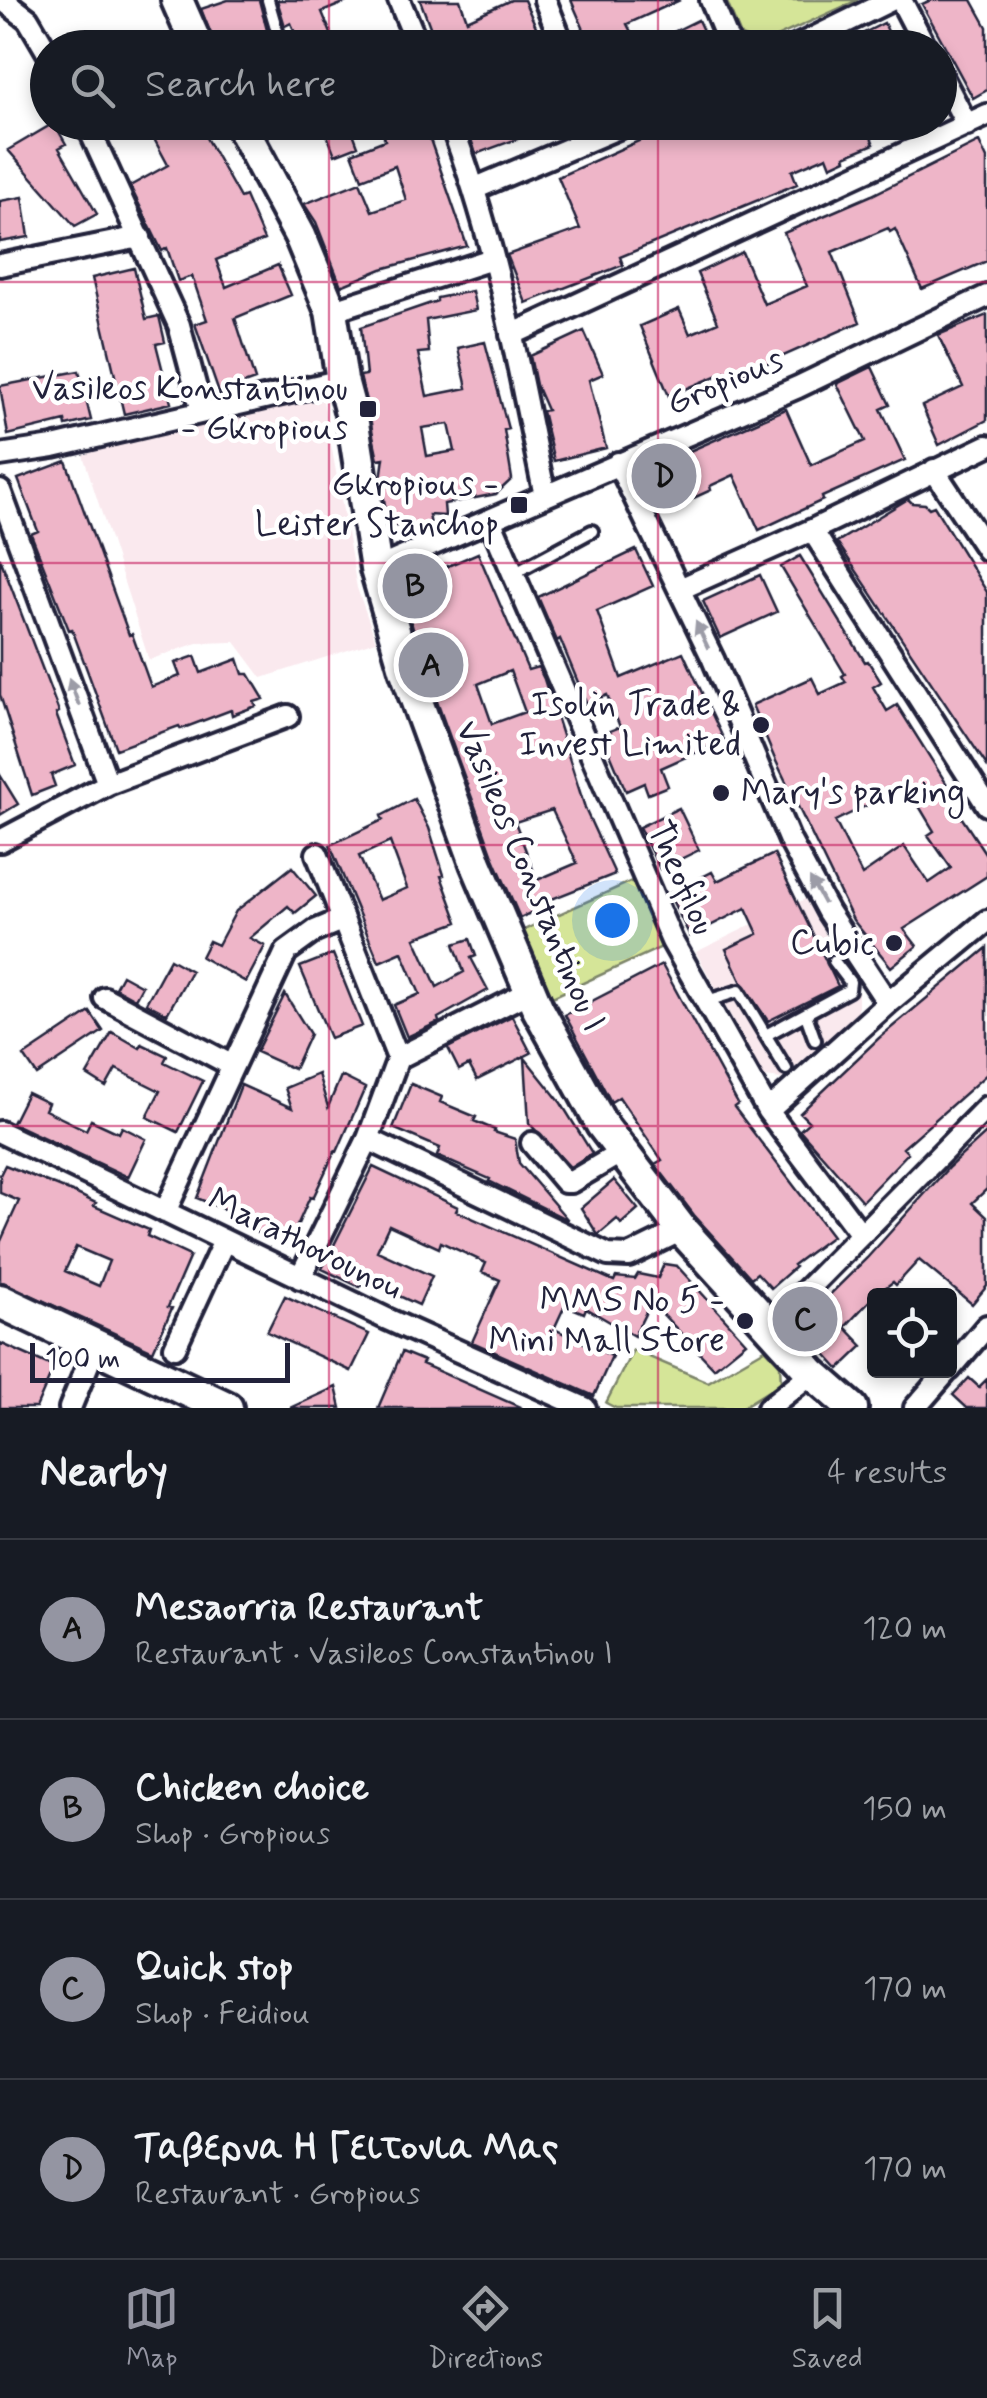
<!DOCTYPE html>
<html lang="en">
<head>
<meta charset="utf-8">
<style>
	body { margin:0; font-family:Mynerve,sans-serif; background:#242831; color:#f1f3f6 }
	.controls { position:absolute; right:30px; bottom:30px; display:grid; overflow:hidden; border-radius:10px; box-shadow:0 5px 15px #0003 }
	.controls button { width:90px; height:90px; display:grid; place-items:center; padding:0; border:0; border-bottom:2px solid #363941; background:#171b24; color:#f1f3f6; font:50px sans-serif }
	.scale { position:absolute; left:30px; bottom:25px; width:260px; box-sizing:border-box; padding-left:10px; border:5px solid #22223b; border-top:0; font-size:28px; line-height:35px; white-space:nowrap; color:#22223b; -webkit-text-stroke:8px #fff; paint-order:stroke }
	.you { position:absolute; left:612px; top:920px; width:35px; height:35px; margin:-25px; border:8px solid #fff; border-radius:50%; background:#1a73e8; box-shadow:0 0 0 15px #1a73e833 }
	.badge { display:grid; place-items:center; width:65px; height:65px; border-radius:50%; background:#9495a2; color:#111; font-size:32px; font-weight:700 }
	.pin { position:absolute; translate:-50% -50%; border:5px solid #fff; box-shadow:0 2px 10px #0006 }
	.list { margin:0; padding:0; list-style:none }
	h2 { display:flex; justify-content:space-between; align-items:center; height:130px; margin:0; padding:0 40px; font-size:42px }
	h2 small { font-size:32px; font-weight:400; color:#9ea1a6 }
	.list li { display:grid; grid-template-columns:65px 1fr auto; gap:30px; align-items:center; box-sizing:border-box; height:180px; padding:0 40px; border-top:2px solid #363941 }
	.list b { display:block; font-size:38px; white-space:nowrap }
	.list p { margin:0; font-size:32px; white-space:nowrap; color:#9ea1a6 }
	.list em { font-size:32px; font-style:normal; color:#9ea1a6 }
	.icon { flex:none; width:55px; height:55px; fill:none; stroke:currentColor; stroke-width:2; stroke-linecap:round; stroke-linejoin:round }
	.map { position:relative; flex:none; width:987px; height:1408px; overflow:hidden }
	.search { position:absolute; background:#171b24; box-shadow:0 5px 15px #0003; left:30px; right:30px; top:30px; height:110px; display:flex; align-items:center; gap:25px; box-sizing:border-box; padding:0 35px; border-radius:55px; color:#9ea1a6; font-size:38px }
	.sheet { height:850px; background:#171b24 }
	nav { display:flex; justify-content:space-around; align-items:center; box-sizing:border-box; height:140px; border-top:2px solid #363941; background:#171b24; font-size:28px; color:#9ea1a6 }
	nav a { display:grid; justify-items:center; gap:5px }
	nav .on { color:#9495a2 }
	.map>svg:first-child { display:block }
	.built { fill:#fae9ee }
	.green { fill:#d5e598; stroke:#7c846a; stroke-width:2.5 }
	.building { fill:#eeb5c8; stroke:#22223b; stroke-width:2.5; fill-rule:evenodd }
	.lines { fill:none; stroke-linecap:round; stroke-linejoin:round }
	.lane-casing { stroke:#22223b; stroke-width:18 }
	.street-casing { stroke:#22223b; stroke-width:28 }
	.secondary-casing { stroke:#22223b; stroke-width:38 }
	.primary-casing { stroke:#22223b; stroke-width:40 }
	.lane { stroke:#fff; stroke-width:10 }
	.street { stroke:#fff; stroke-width:20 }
	.secondary { stroke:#fff; stroke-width:30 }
	.primary { stroke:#fff; stroke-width:32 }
	.oneway { fill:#9c9ca7 }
	.grid { fill:none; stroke:#c2185b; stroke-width:2.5; stroke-opacity:0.55 }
	.poi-dot { fill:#22223b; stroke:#fff; stroke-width:4 }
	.labels { text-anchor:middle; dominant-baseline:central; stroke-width:9; stroke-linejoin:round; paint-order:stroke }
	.street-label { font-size:35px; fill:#22223b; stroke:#fff }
	.poi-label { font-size:35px; fill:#22223b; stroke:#fff; text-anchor:end }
</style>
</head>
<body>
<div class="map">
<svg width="987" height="1408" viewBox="0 0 987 1408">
	<rect width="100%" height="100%" fill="#fff"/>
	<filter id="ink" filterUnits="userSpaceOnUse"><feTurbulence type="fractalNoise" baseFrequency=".01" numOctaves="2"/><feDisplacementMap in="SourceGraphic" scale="20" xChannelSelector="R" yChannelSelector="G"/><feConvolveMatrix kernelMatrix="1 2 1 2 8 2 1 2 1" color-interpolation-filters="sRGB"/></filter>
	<g filter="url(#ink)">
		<path class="built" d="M323 400 357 588 376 641 262 678 235 642 197 643 149 660 83 455 205 419Z
			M805 899 858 991V1012L782 1079 764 1077 696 952Z"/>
		<path class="green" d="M726 0H858L761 44 741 36Z
			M632 881 662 947 548 999 517 933Z
			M765 1349 780 1365 781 1383 741 1408H616L606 1403 633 1350 708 1382Z"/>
		<path class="building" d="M228 0H259L268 34 238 48H216L201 9Z
			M277 0H351L322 12 337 48H301L291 23 285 26Z
			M420 0H460L467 20 511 0H524L542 40 527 48H438Z
			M571 0H680L627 24 639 48H592Z
			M931 0H972L987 27V90L973 98 922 4Z
			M698 20 711 48H641Z
			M884 23 896 48H834Z
			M145 122H197L240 198 245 196 264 240 216 260 226 287 278 265 291 295 235 318 255 380 219 393 195 324 207 320 192 276 178 281 167 248 162 251 130 186 168 165Z
			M322 122H349L358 146 335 155Z
			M379 122H424L467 246 382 269 341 286 316 222 304 204 360 182 372 211 406 200 395 166 362 179 352 153 385 140Z
			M465 122H557L558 124 476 154Z
			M681 122H824L827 129 842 122 900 123 870 135 874 144 845 156 846 159 831 166 827 156 792 171 797 184 620 257 623 265 526 303 507 255 580 229 558 177Z
			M54 123 66 144 59 148 97 214 75 226 8 150Z
			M979 142 987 159V261L922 289 895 229 890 232 888 228 832 252 860 322 729 380 726 372 669 396 640 326 679 309 690 334 718 322 697 273 742 252 764 304 807 286 784 233 872 195Z
			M23 197 29 237 0 242V201Z
			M134 268 146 319 159 316 165 342 156 344 171 403 124 414 92 278Z
			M472 291 476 310 426 320 429 352 418 353 427 396 467 388 458 348 485 342 508 429 504 430 512 479 496 494 444 504 445 516 429 515 431 525 411 531 405 526H388L381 479 384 458 378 459 360 376 366 375 361 327 437 301V298ZM449 424 455 451 427 456 422 428Z
			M987 315V420L939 445 922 406 963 387 938 335Z
			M584 331 603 374 589 380 606 448 554 461 542 411 547 410 536 385 530 356Z
			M872 367 890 405 881 409 905 460 822 497 823 500 759 530 734 475 710 486 711 490 665 511 646 470 786 409 811 465 865 441 837 384Z
			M79 371 91 420 66 426 65 421 8 435 0 386Z
			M66 461 129 635 132 634 151 687 180 676 175 663 195 656 201 673 238 659 243 674H249L264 699 254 702 256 706 232 715 231 710 181 729 179 726 116 749 72 629 69 630 31 534 38 531 18 479Z
			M908 499 912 503 925 504 929 508 934 506 987 592V766L837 542Z
			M636 550 653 586 597 611 621 678 683 652 724 740 661 768 668 786 648 794 644 783 626 791 602 734 620 727 607 695 587 704 560 639 557 641 538 597Z
			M478 553 528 670 538 667 544 679 586 811 615 874 549 900 551 903 520 918 493 856 423 663 402 591 445 573 443 568ZM510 671 525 712 492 724 478 684ZM552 810 577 863 537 880 515 822Z
			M800 556 865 662 868 661 881 682 873 687 887 711 897 705 953 794 948 797 987 856V876L904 929 917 946 891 967 853 920 774 757 752 705 812 678 820 694 846 682 842 676 845 674 781 567ZM907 786 934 831 928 835 951 868 929 883 904 846 862 875 835 821Z
			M0 558 59 712 56 714 75 765 51 775 55 786 32 795 0 695Z
			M760 575 777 612 720 638 703 601Z
			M0 775 18 804 0 815Z
			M414 799 429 828 444 875 441 876 458 922 415 938 437 987 464 972 454 944 470 939 476 956 471 958 488 990 438 1018 439 1022 407 1037 394 1005 420 994 402 952 379 962 330 845 383 820 381 816ZM390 842 407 888 379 900 359 856Z
			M679 808 699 850 660 869 639 827Z
			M774 854 838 986 768 1021 742 983 726 949 758 934 746 908 690 936 669 894 712 872 717 881Z
			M292 867 316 896 295 913 288 906 250 938 265 946 246 982 201 957 209 941 218 945 236 911Z
			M987 948V1074L903 1148 908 1153 862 1201 800 1130 809 1122 800 1113 879 1038Z
			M333 954 362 1026 330 1038 300 967Z
			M170 959 191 971 167 1014 146 1003Z
			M662 965 738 1104 734 1107 832 1236 793 1265 795 1267 771 1288 757 1273 751 1278 694 1215 655 1164 662 1160 619 1097 611 1102 565 1015Z
			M122 975 142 986 135 999 115 988Z
			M285 994 310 1034 294 1069 256 1052Z
			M90 1012 103 1031 37 1075 24 1056Z
			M512 1016 531 1053 477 1080 469 1065 459 1070 448 1048Z
			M112 1032 140 1048 142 1044 167 1056 164 1062 203 1081 178 1132 147 1117 160 1091 116 1069 106 1087 87 1075Z
			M525 1058 561 1103 592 1153 570 1167 529 1123Z
			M318 1074 328 1107 341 1076 365 1088 337 1152 335 1151 313 1198 310 1197 288 1246 246 1228 249 1220 197 1198 241 1085 292 1108 285 1088Z
			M411 1084 442 1097 440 1102 476 1117 474 1121 495 1130 494 1132 515 1139 519 1163 568 1220 489 1181 490 1179 437 1156 440 1148 393 1128Z
			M27 1093 48 1103 45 1110 86 1130 91 1120 119 1133 122 1127 146 1139 128 1177 12 1123Z
			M987 1132V1189L972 1203 987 1217V1286L972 1304 919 1260 896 1285 893 1282 874 1296 845 1327 863 1346 839 1369 809 1336 805 1319 867 1258 949 1167Z
			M5 1165 77 1194 96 1203 94 1206 149 1230 147 1236 190 1256 168 1307 172 1308 153 1351 0 1281V1243L19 1201 0 1193V1175ZM76 1247 109 1261 99 1286 65 1271Z
			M373 1167 458 1207 456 1211 614 1281 616 1277 635 1279 638 1274 658 1278 664 1264 677 1266 746 1342 714 1368 651 1302 634 1336 586 1308 584 1313 565 1305 554 1329 612 1356 594 1396 472 1342 500 1280 482 1272 486 1263 441 1242 439 1248 389 1225 377 1251 432 1276 419 1305 364 1280 360 1287 322 1269Z
			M614 1180 638 1209 621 1224 617 1219 598 1235 581 1208Z
			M285 1296 369 1334 351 1371 267 1332Z
			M0 1343 54 1367 36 1408H0Z
			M402 1352 424 1361 422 1364 522 1408H378Z
			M969 1378 979 1387 987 1379V1408H967L953 1395Z
			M336 1387 341 1408H290Z"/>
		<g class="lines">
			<g class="lane-casing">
				<path id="lane" d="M267 48 276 44 277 31 268 0
					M514 573 592 531
					M707 1001 739 991 786 1069
					M806 1015 815 1040
					M766 1035 849 990 850 982 834 961"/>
			</g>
			<g class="street-casing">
				<path id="street" d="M3 0 28 19 48 53
					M399 0 419 48
					M545 0 564 48
					M711 0 731 48
					M901 0 926 48
					M793 48 891 0
					M940 73 967 125
					M86 122 179 325 202 411
					M450 122C497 242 519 371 545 496
					M476 188 632 122
					M0 265 140 237
					M331 311 492 259
					M511 335 987 115
					M0 455 53 447 342 380
					M618 463 713 659 790 841 828 912 888 1003
					M934 470 987 550
					M0 491 108 784
					M491 522 672 941 768 1111 860 1233
					M812 530 987 805
					M376 569 798 387 987 296
					M680 589 812 530 987 446
					M0 841 108 784 288 716
					M317 854 398 1058
					M105 998 231 1065
					M768 1111 888 1003 987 921
					M0 1132 387 1319 585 1408
					M368 1139 608 1255 629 1256 682 1230
					M532 1143 565 1182H571L622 1152
					M165 1212 286 952 315 931 341 920
					M300 1278 368 1139 398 1058 531 991
					M769 1328 987 1107
					M175 1347 224 1241
					M950 1369 987 1326
					M70 1408 95 1347
					M768 1408 812 1373
					M915 1408 948 1370"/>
			</g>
			<g class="secondary-casing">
				<path id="secondary" d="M177 0 198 48
					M239 122 300 236 331 311 342 380 352 417 376 569 405 669 476 863 538 1009 602 1125 682 1230 812 1373 852 1408"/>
			</g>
			<g class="primary-casing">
				<path id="primary" d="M0 1301 226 1408"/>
			</g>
			<use href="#lane" class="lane"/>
			<use href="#street" class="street"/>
			<use href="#secondary" class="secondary"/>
			<use href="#primary" class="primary"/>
		</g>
		<defs><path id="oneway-solid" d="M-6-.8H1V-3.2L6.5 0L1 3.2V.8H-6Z" transform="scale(2.5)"/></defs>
		<g class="oneway">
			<use href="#oneway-solid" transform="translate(702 635) rotate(-115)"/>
			<use href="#oneway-solid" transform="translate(74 692) rotate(-110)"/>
			<use href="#oneway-solid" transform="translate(817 891) rotate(-119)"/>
		</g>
	</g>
	<path class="grid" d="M329 0V48M658 0V48M329 122V1408M658 122V1408M0 282H987M0 563H987M0 845H987M0 1126H987"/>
	<g class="poi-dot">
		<rect x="358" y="399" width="20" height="20" rx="5"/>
		<rect x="509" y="495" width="20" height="20" rx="5"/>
		<circle cx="761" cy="725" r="10"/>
		<circle cx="721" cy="793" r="10"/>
		<circle cx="894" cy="943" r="10"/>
		<circle cx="745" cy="1321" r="10"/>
	</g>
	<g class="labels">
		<g class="street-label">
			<text transform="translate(725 382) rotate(-23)">Gropious</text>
			<text transform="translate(530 876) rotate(67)">Vasileos Constantinou I</text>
			<text transform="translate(681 878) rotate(66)">Theofilou</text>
			<text transform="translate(305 1244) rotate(26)">Marathovounou</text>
		</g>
		<g class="poi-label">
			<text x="348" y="389">Vasileos Konstantinou<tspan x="348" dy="40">- Gkropious</tspan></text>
			<text x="499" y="485">Gkropious -<tspan x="499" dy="40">Leister Stanchop</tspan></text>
			<text x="741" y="705">Isolin Trade &amp;<tspan x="741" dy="40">Invest Limited</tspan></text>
			<text x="741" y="793" text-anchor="start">Mary's parking</text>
			<text x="874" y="943">Cubic</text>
			<text x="725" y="1301">MMS No 5 -<tspan x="725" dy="40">Mini Mall Store</tspan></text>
		</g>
	</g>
</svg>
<div class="controls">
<button><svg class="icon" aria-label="locate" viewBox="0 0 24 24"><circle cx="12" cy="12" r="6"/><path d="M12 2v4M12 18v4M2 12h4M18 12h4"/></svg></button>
</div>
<div class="scale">100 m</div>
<div class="you"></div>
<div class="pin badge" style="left:431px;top:665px">A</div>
<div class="pin badge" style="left:415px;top:586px">B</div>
<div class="pin badge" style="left:805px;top:1319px">C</div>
<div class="pin badge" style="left:664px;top:476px">D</div>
<div class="search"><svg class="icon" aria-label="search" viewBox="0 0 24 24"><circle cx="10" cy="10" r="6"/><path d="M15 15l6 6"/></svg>Search here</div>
</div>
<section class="sheet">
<h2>Nearby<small>4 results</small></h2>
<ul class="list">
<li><span class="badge">A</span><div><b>Mesaorria Restaurant</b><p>Restaurant · Vasileos Constantinou I</p></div><em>120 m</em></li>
<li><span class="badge">B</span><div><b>Chicken choice</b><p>Shop · Gropious</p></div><em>150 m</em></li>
<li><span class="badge">C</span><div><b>Quick stop</b><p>Shop · Feidiou</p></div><em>170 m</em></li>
<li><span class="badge">D</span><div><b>Ταβερνα Η Γειτονια Μας</b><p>Restaurant · Gropious</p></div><em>170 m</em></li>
</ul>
</section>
<nav>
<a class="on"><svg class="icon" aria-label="map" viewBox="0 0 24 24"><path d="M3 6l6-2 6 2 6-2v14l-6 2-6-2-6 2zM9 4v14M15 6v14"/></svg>Map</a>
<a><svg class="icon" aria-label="directions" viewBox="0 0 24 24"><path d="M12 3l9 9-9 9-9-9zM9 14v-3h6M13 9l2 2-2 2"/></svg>Directions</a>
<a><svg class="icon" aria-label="saved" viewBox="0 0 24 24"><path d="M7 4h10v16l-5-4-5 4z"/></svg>Saved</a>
</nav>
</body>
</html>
